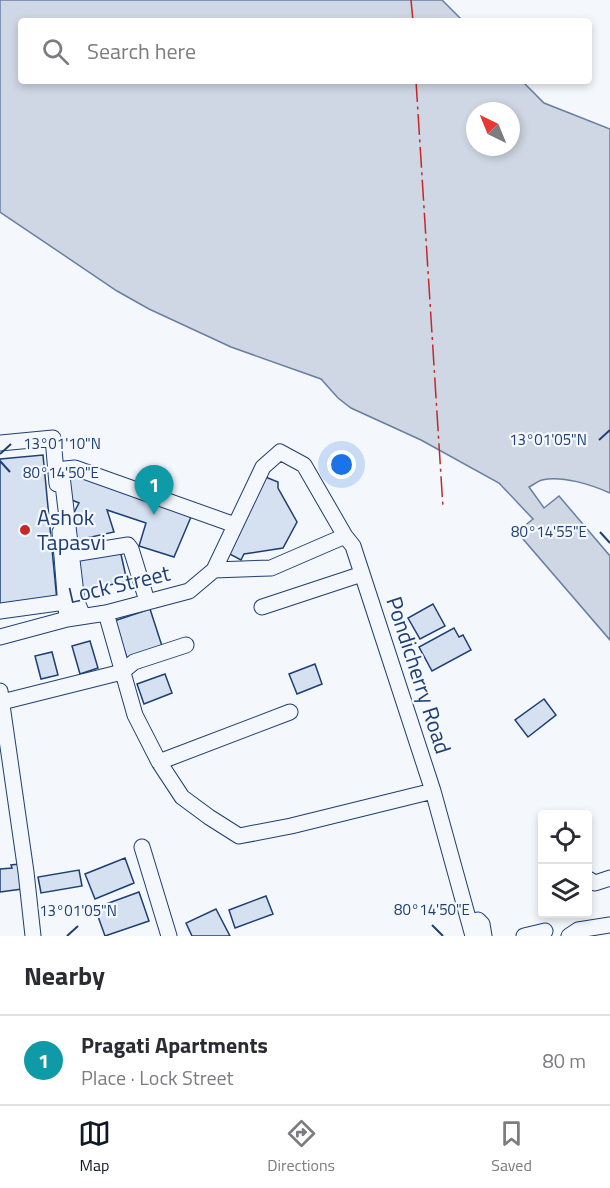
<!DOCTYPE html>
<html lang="en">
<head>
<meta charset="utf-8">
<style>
	body { margin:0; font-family:"Titillium Web",sans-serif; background:#f7f7f7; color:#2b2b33 }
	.controls { position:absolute; right:18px; bottom:18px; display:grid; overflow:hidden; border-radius:6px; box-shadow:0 3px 9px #0003 }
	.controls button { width:54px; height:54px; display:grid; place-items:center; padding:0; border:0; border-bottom:2px solid #e1e1e2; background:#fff; color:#2b2b33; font:30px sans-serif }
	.compass { position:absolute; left:466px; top:102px; width:54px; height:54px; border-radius:50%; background:#fff; box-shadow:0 3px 9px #0003; rotate:317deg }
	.you { position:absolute; left:342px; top:465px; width:21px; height:21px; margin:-15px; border:4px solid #fff; border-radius:50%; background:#1a73e8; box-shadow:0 0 0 9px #1a73e833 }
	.badge { display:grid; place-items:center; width:39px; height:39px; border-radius:50%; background:#111827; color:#fff; font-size:20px; font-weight:700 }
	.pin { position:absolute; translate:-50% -50px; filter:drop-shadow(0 2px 3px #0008) }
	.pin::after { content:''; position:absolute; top:32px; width:21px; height:18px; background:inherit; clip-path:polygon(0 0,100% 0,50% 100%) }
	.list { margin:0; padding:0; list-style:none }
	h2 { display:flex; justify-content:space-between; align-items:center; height:78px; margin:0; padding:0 24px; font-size:26px }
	h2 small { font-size:20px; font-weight:400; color:#7c7c81 }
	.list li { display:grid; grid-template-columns:39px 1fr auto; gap:18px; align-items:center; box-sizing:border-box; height:90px; padding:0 24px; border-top:2px solid #e1e1e2 }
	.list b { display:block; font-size:22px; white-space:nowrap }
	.list p { margin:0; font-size:20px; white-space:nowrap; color:#7c7c81 }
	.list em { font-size:20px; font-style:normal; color:#7c7c81 }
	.icon { flex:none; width:33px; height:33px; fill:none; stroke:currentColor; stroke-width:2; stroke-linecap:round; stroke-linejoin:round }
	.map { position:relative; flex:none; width:610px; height:936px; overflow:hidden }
	.search { position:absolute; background:#fff; box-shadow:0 3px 9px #0003; left:18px; right:18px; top:18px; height:66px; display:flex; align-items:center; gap:15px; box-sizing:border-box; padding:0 21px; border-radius:6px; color:#7c7c81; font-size:22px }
	.sheet { height:168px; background:#fff }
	nav { display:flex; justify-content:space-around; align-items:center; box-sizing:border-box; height:84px; border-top:2px solid #e1e1e2; background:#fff; font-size:16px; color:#7c7c81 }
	nav a { display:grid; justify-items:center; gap:3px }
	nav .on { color:#111827 }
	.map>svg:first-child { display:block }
	.water { fill:#cfd7e4; stroke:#687fa3; stroke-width:1.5; fill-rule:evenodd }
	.building { fill:#d5e0f0; stroke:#1d3f73; stroke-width:1.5 }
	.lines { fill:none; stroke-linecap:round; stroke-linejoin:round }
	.street-casing { stroke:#1d3f73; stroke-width:17 }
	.street { stroke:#f4f7fb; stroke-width:15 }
	.power { stroke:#c62828; stroke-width:1.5; stroke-dasharray:21 4.5 3 4.5; stroke-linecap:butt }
	.ticks { fill:none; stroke:#1d3f73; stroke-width:2 }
	.poi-dot { fill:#c62828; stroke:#f4f7fb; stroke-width:2 }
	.labels { text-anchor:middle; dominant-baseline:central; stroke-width:4.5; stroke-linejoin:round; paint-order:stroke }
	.poi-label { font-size:22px; fill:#1d3f73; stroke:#f4f7fb; text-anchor:start }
	.street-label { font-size:22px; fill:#1d3f73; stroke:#f4f7fb }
	.ticks-label { font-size:15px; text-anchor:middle; fill:#1d3f73; stroke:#f4f7fb; stroke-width:4.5; stroke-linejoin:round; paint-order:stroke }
</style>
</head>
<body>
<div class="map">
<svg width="610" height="936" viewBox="0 0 610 936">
	<rect width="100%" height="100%" fill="#f4f7fb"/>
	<path class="water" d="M0 0H442L463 21H21V81H522L544 103 610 129V493C592 485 562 475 542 480 538 481 533 485 529 487L544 508 559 496 610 556V640L517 532 533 519 499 483 421 440 351 408 338 398 321 379 231 347 149 309 117 291 0 212ZM475 111H511V147H475Z"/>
	<path class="building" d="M43 455 57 601 0 607V459Z
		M70 472 191 517 174 557 139 546 146 523 107 510 114 532 78 540 70 520 79 503 67 498Z
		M263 476 278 482V488L297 522 283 548 244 554 241 560 224 551Z
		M120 550 127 581 83 591 76 561Z
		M433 604 445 626 420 639 408 618Z
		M150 609 162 646 127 658 114 621Z
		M454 628 459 637 463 635 471 650 432 671 419 647Z
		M90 641 98 668 80 674 72 646Z
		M52 652 58 675 41 679 35 656Z
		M315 664 322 684 297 694 289 674Z
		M165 674 172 693 144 704 137 684Z
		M544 699 556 715 528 737 515 720Z
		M125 858 134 883 95 899 85 874Z
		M19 864 22 889 0 892V869L12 868 11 865Z
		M79 870 82 886 41 893 38 877Z
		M139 892 149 921 105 936 95 908Z
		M266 896 273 914 235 928 229 910Z
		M216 909 230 936H192L186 923Z"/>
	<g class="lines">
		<g class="street-casing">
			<path id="street" d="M0 443 53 438 57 484
				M60 532 67 619
				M73 554 128 545 131 549 147 601
				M214 570 271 568 345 536
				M262 607 362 574
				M0 611 65 602
				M106 613 135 715 159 762 182 797 209 817 239 836 291 826 433 791
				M83 616 77 602 62 476 65 469 75 468 235 525
				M0 637 67 619 106 613 189 591 214 570 263 467 280 452 304 465 345 536 353 546 433 791 473 936
				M0 691 26 872 33 936
				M2 702 122 672 134 662 186 645
				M159 762 290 712
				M142 847 169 936
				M588 879 595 883 610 878
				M470 922 478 920 482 924 484 936
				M524 936 545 931
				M569 936 578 930 610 925"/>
		</g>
		<use href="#street" class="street"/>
		<path class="power" d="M411 0 413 21
			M416 81 443 508"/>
	</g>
	<path class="ticks" d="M599 440 610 430M0 454 11 444M0 461 10 472M600 532 610 543M432 925 443 936M67 936 78 926"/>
	<circle class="poi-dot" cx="25" cy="530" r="6"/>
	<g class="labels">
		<g class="poi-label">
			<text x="37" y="517">Ashok<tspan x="37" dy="25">Tapasvi</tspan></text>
		</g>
		<g class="street-label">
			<text transform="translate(119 584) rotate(-13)">Lock Street</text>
			<text transform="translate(419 675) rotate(72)">Pondicherry Road</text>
		</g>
	</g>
	<g class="ticks-label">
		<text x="548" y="445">13°01'05"N</text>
		<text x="62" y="449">13°01'10"N</text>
		<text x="61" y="478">80°14'50"E</text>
		<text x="549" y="537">80°14'55"E</text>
		<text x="432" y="915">80°14'50"E</text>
		<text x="78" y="916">13°01'05"N</text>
	</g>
</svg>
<div class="controls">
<button><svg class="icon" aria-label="locate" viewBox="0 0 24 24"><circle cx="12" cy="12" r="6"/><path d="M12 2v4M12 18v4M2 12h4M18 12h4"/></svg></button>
<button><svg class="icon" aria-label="layers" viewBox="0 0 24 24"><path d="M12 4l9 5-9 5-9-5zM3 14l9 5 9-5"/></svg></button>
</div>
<svg class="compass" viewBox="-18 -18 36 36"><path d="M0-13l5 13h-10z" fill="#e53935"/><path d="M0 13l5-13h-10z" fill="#7c7c81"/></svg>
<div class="you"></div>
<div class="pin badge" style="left:154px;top:515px;background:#0f9aa8">1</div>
<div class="search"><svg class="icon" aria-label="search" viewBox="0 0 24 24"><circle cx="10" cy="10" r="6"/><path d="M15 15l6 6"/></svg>Search here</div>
</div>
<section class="sheet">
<h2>Nearby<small></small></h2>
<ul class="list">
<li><span class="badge" style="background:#0f9aa8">1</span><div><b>Pragati Apartments</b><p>Place · Lock Street</p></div><em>80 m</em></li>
</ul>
</section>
<nav>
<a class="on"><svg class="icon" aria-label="map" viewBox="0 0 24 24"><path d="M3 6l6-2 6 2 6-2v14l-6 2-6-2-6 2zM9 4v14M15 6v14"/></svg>Map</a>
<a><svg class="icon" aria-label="directions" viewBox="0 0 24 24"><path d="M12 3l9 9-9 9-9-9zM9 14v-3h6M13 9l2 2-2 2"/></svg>Directions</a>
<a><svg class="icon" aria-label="saved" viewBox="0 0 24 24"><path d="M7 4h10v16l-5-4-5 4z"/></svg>Saved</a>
</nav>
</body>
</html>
